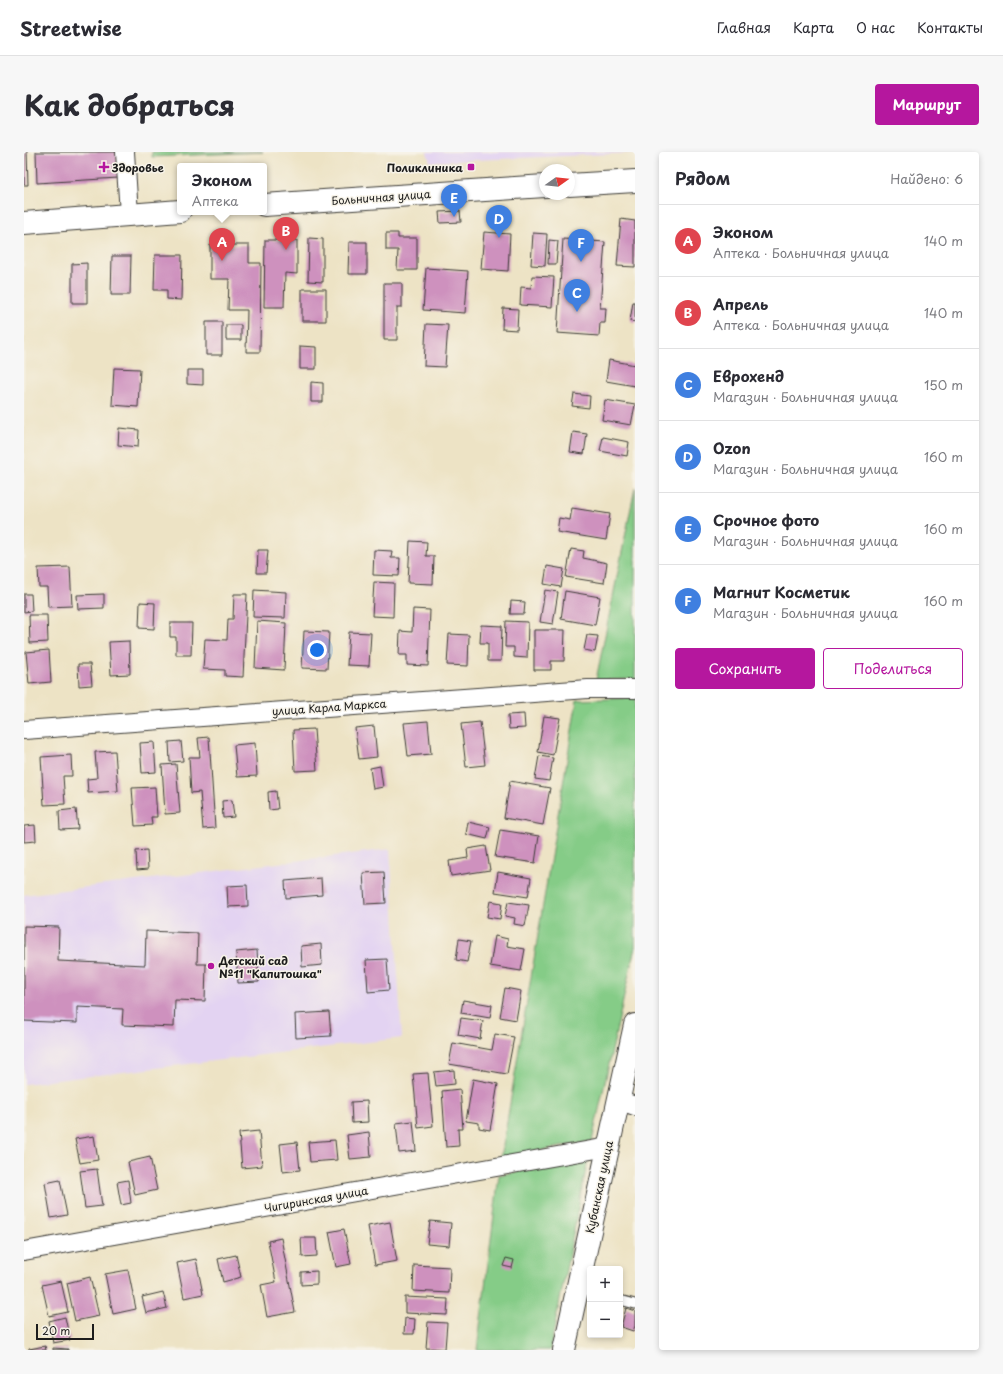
<!DOCTYPE html>
<html lang="ru">
<head>
<meta charset="utf-8">
<style>
	body { margin:0; font-family:"Playpen Sans",sans-serif; background:#f7f7f7; color:#2b2b33 }
	.controls { position:absolute; right:12px; bottom:12px; display:grid; overflow:hidden; border-radius:4px; box-shadow:0 2px 6px #0003 }
	.controls button { width:36px; height:36px; display:grid; place-items:center; padding:0; border:0; border-bottom:1px solid #e1e1e2; background:#fff; color:#2b2b33; font:20px sans-serif }
	.compass { position:absolute; left:515px; top:12px; width:36px; height:36px; border-radius:50%; background:#fff; box-shadow:0 2px 6px #0003; rotate:75deg }
	.scale { position:absolute; left:12px; bottom:10px; width:58px; box-sizing:border-box; padding-left:4px; border:2px solid #1c1c1c; border-top:0; font-size:11px; line-height:14px; white-space:nowrap; color:#1c1c1c; -webkit-text-stroke:3px #f7f3e8; paint-order:stroke }
	.you { position:absolute; left:293px; top:498px; width:14px; height:14px; margin:-10px; border:3px solid #fff; border-radius:50%; background:#1a73e8; box-shadow:0 0 0 6px #1a73e833 }
	.badge { display:grid; place-items:center; width:26px; height:26px; border-radius:50%; background:#b5179e; color:#fff; font-size:13px; font-weight:700 }
	.pin { position:absolute; translate:-50% -33px; filter:drop-shadow(0 1px 2px #0008) }
	.pin::after { content:''; position:absolute; top:21px; width:14px; height:12px; background:inherit; clip-path:polygon(0 0,100% 0,50% 100%) }
	.popup { position:absolute; left:153px; top:11px; width:90px; height:52px; box-sizing:border-box; display:grid; place-content:center; border-radius:4px; background:#fff; filter:drop-shadow(0 1px 3px #0005); font-size:13px; white-space:nowrap; color:#7c7c81 }
	.popup b { font-size:15px; color:#2b2b33 }
	.popup::after { content:''; position:absolute; left:50%; top:100%; margin-left:-8px; border:8px solid transparent; border-top-color:#fff }
	.list { margin:0; padding:0; list-style:none }
	h2 { display:flex; justify-content:space-between; align-items:center; height:52px; margin:0; padding:0 16px; font-size:17px }
	h2 small { font-size:13px; font-weight:400; color:#7c7c81 }
	.list li { display:grid; grid-template-columns:26px 1fr auto; gap:12px; align-items:center; box-sizing:border-box; height:72px; padding:0 16px; border-top:1px solid #e1e1e2 }
	.list b { display:block; font-size:15px; white-space:nowrap }
	.list p { margin:0; font-size:13px; white-space:nowrap; color:#7c7c81 }
	.list em { font-size:13px; font-style:normal; color:#7c7c81 }
	.actions { display:flex; gap:8px; padding:12px 16px }
	.actions a { flex:1; padding:9px 0; border:1px solid #b5179e; border-radius:4px; text-align:center; font-size:14px; color:#b5179e }
	.actions .main { background:#b5179e; color:#fff }
	.map { position:relative; flex:none; width:611px; height:1198px; overflow:hidden; border-radius:4px }
	header { display:flex; align-items:center; gap:24px; box-sizing:border-box; height:56px; padding:0 20px; background:#fff; border-bottom:1px solid #e1e1e2 }
	header strong { font-size:19px }
	nav { display:flex; gap:22px; margin-inline-start:auto; font-size:14px }
	.intro { display:flex; align-items:center; justify-content:space-between; box-sizing:border-box; height:96px; padding:0 24px }
	h1 { margin:0; font-size:28px }
	.button { padding:10px 18px; border-radius:4px; background:#b5179e; color:#fff; font-size:14px; font-weight:700 }
	main { display:flex; gap:24px; padding:0 24px }
	aside { flex:1; background:#fff; border-radius:4px; box-shadow:0 2px 6px #0003 }
	.map>svg:first-child { display:block }
	.built { fill:#e3d3f2 }
	.green { fill:#85cc87; stroke:#507452 }
	.building { fill:#ce91be }
	.lines { fill:none; stroke-linecap:round; stroke-linejoin:round }
	.service-casing { stroke:#3b3a35; stroke-width:11 }
	.minor-casing { stroke:#3b3a35; stroke-width:20 }
	.tertiary-casing { stroke:#3b3a35; stroke-width:24 }
	.service { stroke:#fff; stroke-width:9 }
	.minor { stroke:#fff; stroke-width:18 }
	.tertiary { stroke:#fff; stroke-width:22 }
	.poi-dot { fill:#b5179e; stroke:#f7f3e8; stroke-width:1.5 }
	.labels { text-anchor:middle; dominant-baseline:central; stroke-width:3; stroke-linejoin:round; paint-order:stroke }
	.poi-label { font-size:11px; font-weight:bold; fill:#1c1c1c; stroke:#f7f3e8; text-anchor:start }
	.street-label { font-size:11px; fill:#1c1c1c; stroke:#f7f3e8 }
</style>
</head>
<body>
<header>
<strong>Streetwise</strong>
<nav><a>Главная</a><a>Карта</a><a>О нас</a><a>Контакты</a></nav>
</header>
<div class="intro"><h1>Как добраться</h1><a class="button">Маршрут</a></div>
<main>
<div class="map">
<svg width="611" height="1198" viewBox="0 0 611 1198">
	<rect width="100%" height="100%" fill="#f7f3e8"/>
	<filter id="ink" filterUnits="userSpaceOnUse"><feTurbulence type="fractalNoise" baseFrequency=".025" numOctaves="2"/><feDisplacementMap in="SourceGraphic" scale="8" xChannelSelector="R" yChannelSelector="G"/><feConvolveMatrix kernelMatrix="1 2 1 2 8 2 1 2 1" color-interpolation-filters="sRGB"/></filter>
	<filter id="wash" filterUnits="userSpaceOnUse"><feTurbulence type="fractalNoise" baseFrequency=".012" numOctaves="4" result="noise"/><feDisplacementMap in="SourceGraphic" scale="16" xChannelSelector="R" yChannelSelector="G"/><feGaussianBlur stdDeviation="0.9" result="paint"/><feColorMatrix in="noise" values="0 0 0 0 0 0 0 0 0 0 0 0 0 0 0 0 0 1.4 0 .05"/><feComposite in="paint" operator="in"/></filter>
	<g filter="url(#wash)">
		<rect width="100%" height="100%" fill="#ede3c5"/>
		<path class="built" d="M403 0H611V1L406 10Z
			M366 697 378 886 0 932V743Z"/>
		<path class="green" d="M128 0H239L128 5Z
			M611 336V527L572 528Z
			M611 546V795L568 989 477 1006 553 548Z
			M564 1007 526 1198H453L475 1023Z"/>
		<g id="blocks">
			<path class="building" d="M0 0H3L4 33H0Z
				M12 0H93L94 26 13 31Z
				M436 59 437 70 416 71 415 60Z
				M597 67 611 69V115L593 114Z
				M460 80 486 82 484 119 457 117Z
				M362 81H374V86H393V118H373L374 98H362Z
				M509 81 523 82 521 114 507 113Z
				M285 86 299 87V130L284 129Z
				M539 87 581 90 576 156H582L581 171H576L575 184 533 181Z
				M241 88H273V122L261 121 260 155H240Z
				M525 88 534 89 532 112H524Z
				M325 90H343V122H324Z
				M186 93H225V111H237L236 200H222L223 158H204L205 127H186Z
				M131 103H158L157 148 143 147V138H130Z
				M88 104H107L106 143H87Z
				M63 111V151H48V112Z
				M402 116 444 119 441 161 399 158Z
				M508 124 530 125 528 155 496 153 497 135 507 136Z
				M360 131H378V155H373V188H360Z
				M278 137H302V169H278Z
				M609 150H611V170L606 169Z
				M479 156 494 157 493 178 478 177Z
				M182 170H198V203H182Z
				M402 172 424 173 421 215 400 214Z
				M202 173H217V188H202Z
				M276 194 292 195V217H276Z
				M585 208 611 213V234L582 229Z
				M90 216 116 217 114 255 88 253Z
				M163 218H179V233L163 232Z
				M287 230 299 231V250H287Z
				M550 242 566 244 565 256 548 254Z
				M581 248 611 253 607 273 578 268Z
				M95 276 115 278 114 295 94 293Z
				M549 280 563 282 560 302 546 300Z
				M579 285 605 290 603 304 576 299Z
				M548 356 586 362 582 388 533 380 535 366 546 368Z
				M386 389 403 390 402 404H410L409 432 384 431Z
				M547 397 560 399 559 406 583 411 580 431 542 425Z
				M234 398H244L242 421H233Z
				M350 398 368 399 367 406H376L375 424 349 423Z
				M523 414 540 417 537 435 520 432Z
				M46 415 48 454 24 455 23 435H15L14 416Z
				M350 430 370 431 369 465 348 464Z
				M230 438 262 440 261 466 229 465Z
				M521 438 534 440 529 472 516 470Z
				M541 439 576 445 571 473 537 467Z
				M0 442H7L8 459 0 460Z
				M80 442V456L54 457 53 443Z
				M210 442H223L219 525 201 524V518L179 517 181 487 203 488 204 467H209Z
				M487 449 501 450 500 462H486Z
				M116 450 131 451 130 477 115 476Z
				M389 457 406 458 404 514 383 513V503H375L376 479 388 480Z
				M5 463H23L24 490 6 491Z
				M233 469 262 471 260 518 231 516Z
				M482 469 504 470 503 506 490 505V495H481Z
				M146 471H168L167 503H152V485H146Z
				M457 473 478 474 477 509H464V491H456Z
				M510 478H541L540 509H527V518H510Z
				M280 479 305 480 303 517 278 516Z
				M325 480 347 481 345 514 323 513Z
				M425 482 445 483 444 514 423 513Z
				M563 483 574 484 571 500 560 498Z
				M105 489 106 522 87 523 85 490Z
				M25 498 27 530 5 532 2 500Z
				M54 512H66L68 533 55 534Z
				M500 562 501 576 485 577 484 563Z
				M520 564 536 566 529 603 514 600Z
				M404 569 407 602 384 604 380 571Z
				M456 570 461 613 442 615 437 572Z
				M350 574 353 605 335 607 331 576Z
				M290 577 293 618 271 619 269 578Z
				M185 585 191 676 179 677 176 640 167 641 165 605H176L174 586Z
				M157 589 159 609 146 610 145 590Z
				M130 590 132 620 118 621 116 591Z
				M231 591 233 624 213 625 210 593Z
				M91 599 94 639 64 641 63 627 73 626 71 600Z
				M47 603 48 624H39L41 652 20 653 17 605Z
				M515 604 529 606 525 629 511 627Z
				M152 612 156 661 141 662 138 613Z
				M356 614 359 635 349 637 346 616Z
				M486 629 526 636 519 673 480 666Z
				M131 635 133 665H127L128 673 111 674 108 636Z
				M252 639 254 657 245 658 244 640Z
				M208 648 210 665 199 666 198 649Z
				M52 657 54 677 36 678 35 659Z
				M444 670 466 675 463 687 442 682Z
				M11 673 12 689 0 690V674Z
				M476 678 515 684 511 711 471 705Z
				M462 694 466 718 427 724 425 709 444 706 443 697Z
				M123 698 124 717 113 718 112 699Z
				M360 720 362 751 341 752 339 721Z
				M474 720 507 726 504 745 471 740Z
				M297 726 298 743 262 746 261 729Z
				M223 733 224 754 204 755 203 734Z
				M466 749 478 751 476 767 463 765Z
				M484 750 505 753 501 774 490 772 491 766 481 764Z
				M0 774 35 775 34 809 121 813 122 779 174 781 173 812H182L181 849 151 848 150 875 98 873 99 857 53 855V871L0 869Z
				M471 784 484 787 483 794 501 797 497 819 466 814Z
				M435 787 447 789 443 810 432 808Z
				M297 792 298 813 278 815 277 794Z
				M233 798 235 830 214 831 212 800Z
				M363 807 365 838 344 840 342 808Z
				M481 836 497 839 492 868 476 865Z
				M439 848 468 853 466 866 437 861Z
				M305 860 307 884 272 886 271 862Z
				M437 866 459 869 456 887 434 883Z
				M471 882 490 885 483 922 425 912 429 891 468 898Z
				M430 918 431 932 412 934 410 920Z
				M404 921 409 974 394 976 389 922Z
				M449 927 474 932 466 978 455 976V971L442 969Z
				M436 937 439 977H434L435 994 422 995 418 939Z
				M343 949 344 970 328 971 327 950Z
				M389 969 392 999 375 1001 372 971Z
				M235 979 238 1014 218 1016 215 981Z
				M345 980 347 1005 326 1007 323 983Z
				M70 984 74 1008 56 1011 51 987Z
				M311 988 313 1008 286 1010 284 990Z
				M273 990 276 1018 259 1020 256 992Z
				M126 1005 133 1038 111 1043 104 1010Z
				M73 1017 78 1054 61 1056 56 1019Z
				M36 1028 43 1063 27 1066 21 1031Z
				M104 1028 107 1051 97 1053 93 1030Z
				M406 1069 427 1071 425 1094 403 1092Z
				M366 1070 373 1109 351 1113 344 1074Z
				M320 1077 327 1112 312 1115 305 1080Z
				M257 1086 271 1160 243 1165 237 1133 252 1130 244 1089Z
				M277 1086H292L293 1104 278 1105Z
				M212 1103 217 1125 199 1130 194 1107Z
				M482 1106 490 1108 488 1116 479 1114Z
				M172 1107 179 1142 160 1146 153 1111Z
				M390 1113 426 1115 425 1141 389 1139Z
				M104 1118 112 1157 89 1162 81 1122Z
				M293 1119V1132L277 1133V1120Z
				M66 1125 75 1164 51 1169 43 1131Z
				M37 1129 44 1160 25 1164 18 1133Z
				M139 1140 143 1156 122 1161 118 1145Z
				M381 1145 424 1147 423 1163 381 1161Z
				M602 1156 611 1159V1174L609 1179 597 1175Z
				M41 1165 46 1188 29 1191 25 1169Z
				M381 1166 391 1167 390 1182H380Z
				M404 1170 423 1171 421 1197 402 1196Z
				M21 1194 22 1198H5V1197Z
				M29 1196 44 1197V1198H29Z"/>
		</g>
	</g>
	<g filter="url(#ink)">
		<use href="#blocks" fill-opacity="0" stroke="#3b3a35" stroke-width="1"/>
		<g class="lines">
			<g class="service-casing">
				<path id="service" d="M596 1148 611 1152"/>
			</g>
			<g class="minor-casing">
				<path id="minor" d="M101 0 105 62
					M0 578 564 537H611
					M594 948 611 954
					M0 1099 584 995"/>
			</g>
			<g class="tertiary-casing">
				<path id="tertiary" d="M545 33 611 29
					M240 53 521 34
					M0 71 156 59
					M540 1198 611 873"/>
			</g>
			<use href="#service" class="service"/>
			<use href="#minor" class="minor"/>
			<use href="#tertiary" class="tertiary"/>
		</g>
	</g>
	<g class="poi-dot">
		<path d="M78 9h4v4h4v4h-4v4h-4v-4h-4v-4h4z"/>
		<rect x="443" y="11" width="8" height="8" rx="2"/>
		<circle cx="187" cy="814" r="4"/>
	</g>
	<g class="labels">
		<g class="poi-label">
			<text x="88" y="15">Здоровье</text>
			<text x="439" y="15" text-anchor="end">Поликлиника</text>
			<text x="195" y="808">Детский сад<tspan x="195" dy="13">№11 "Капитошка"</tspan></text>
		</g>
		<g class="street-label">
			<text transform="translate(357 45) rotate(-4)">Больничная улица</text>
			<text transform="translate(305 555) rotate(-4)">улица Карла Маркса</text>
			<text transform="translate(575 1035) rotate(-78)">Кубанская улица</text>
			<text transform="translate(292 1047) rotate(-10)">Чигиринская улица</text>
		</g>
	</g>
</svg>
<div class="controls">
<button>+</button>
<button>−</button>
</div>
<svg class="compass" viewBox="-18 -18 36 36"><path d="M0-13l5 13h-10z" fill="#e53935"/><path d="M0 13l5-13h-10z" fill="#7c7c81"/></svg>
<div class="scale">20 m</div>
<div class="you"></div>
<div class="pin badge" style="left:198px;top:109px;background:#e0444e">A</div>
<div class="popup"><b>Эконом</b>Аптека</div>
<div class="pin badge" style="left:262px;top:98px;background:#e0444e">B</div>
<div class="pin badge" style="left:553px;top:160px;background:#3f7fe0">C</div>
<div class="pin badge" style="left:475px;top:86px;background:#3f7fe0">D</div>
<div class="pin badge" style="left:430px;top:65px;background:#3f7fe0">E</div>
<div class="pin badge" style="left:557px;top:110px;background:#3f7fe0">F</div>
</div>
<aside>
<h2>Рядом<small>Найдено: 6</small></h2>
<ul class="list">
<li><span class="badge" style="background:#e0444e">A</span><div><b>Эконом</b><p>Аптека · Больничная улица</p></div><em>140 m</em></li>
<li><span class="badge" style="background:#e0444e">B</span><div><b>Апрель</b><p>Аптека · Больничная улица</p></div><em>140 m</em></li>
<li><span class="badge" style="background:#3f7fe0">C</span><div><b>Еврохенд</b><p>Магазин · Больничная улица</p></div><em>150 m</em></li>
<li><span class="badge" style="background:#3f7fe0">D</span><div><b>Ozon</b><p>Магазин · Больничная улица</p></div><em>160 m</em></li>
<li><span class="badge" style="background:#3f7fe0">E</span><div><b>Срочное фото</b><p>Магазин · Больничная улица</p></div><em>160 m</em></li>
<li><span class="badge" style="background:#3f7fe0">F</span><div><b>Магнит Косметик</b><p>Магазин · Больничная улица</p></div><em>160 m</em></li>
</ul>
<div class="actions"><a class="main">Сохранить</a><a>Поделиться</a></div>
</aside>
</main>
</body>
</html>
